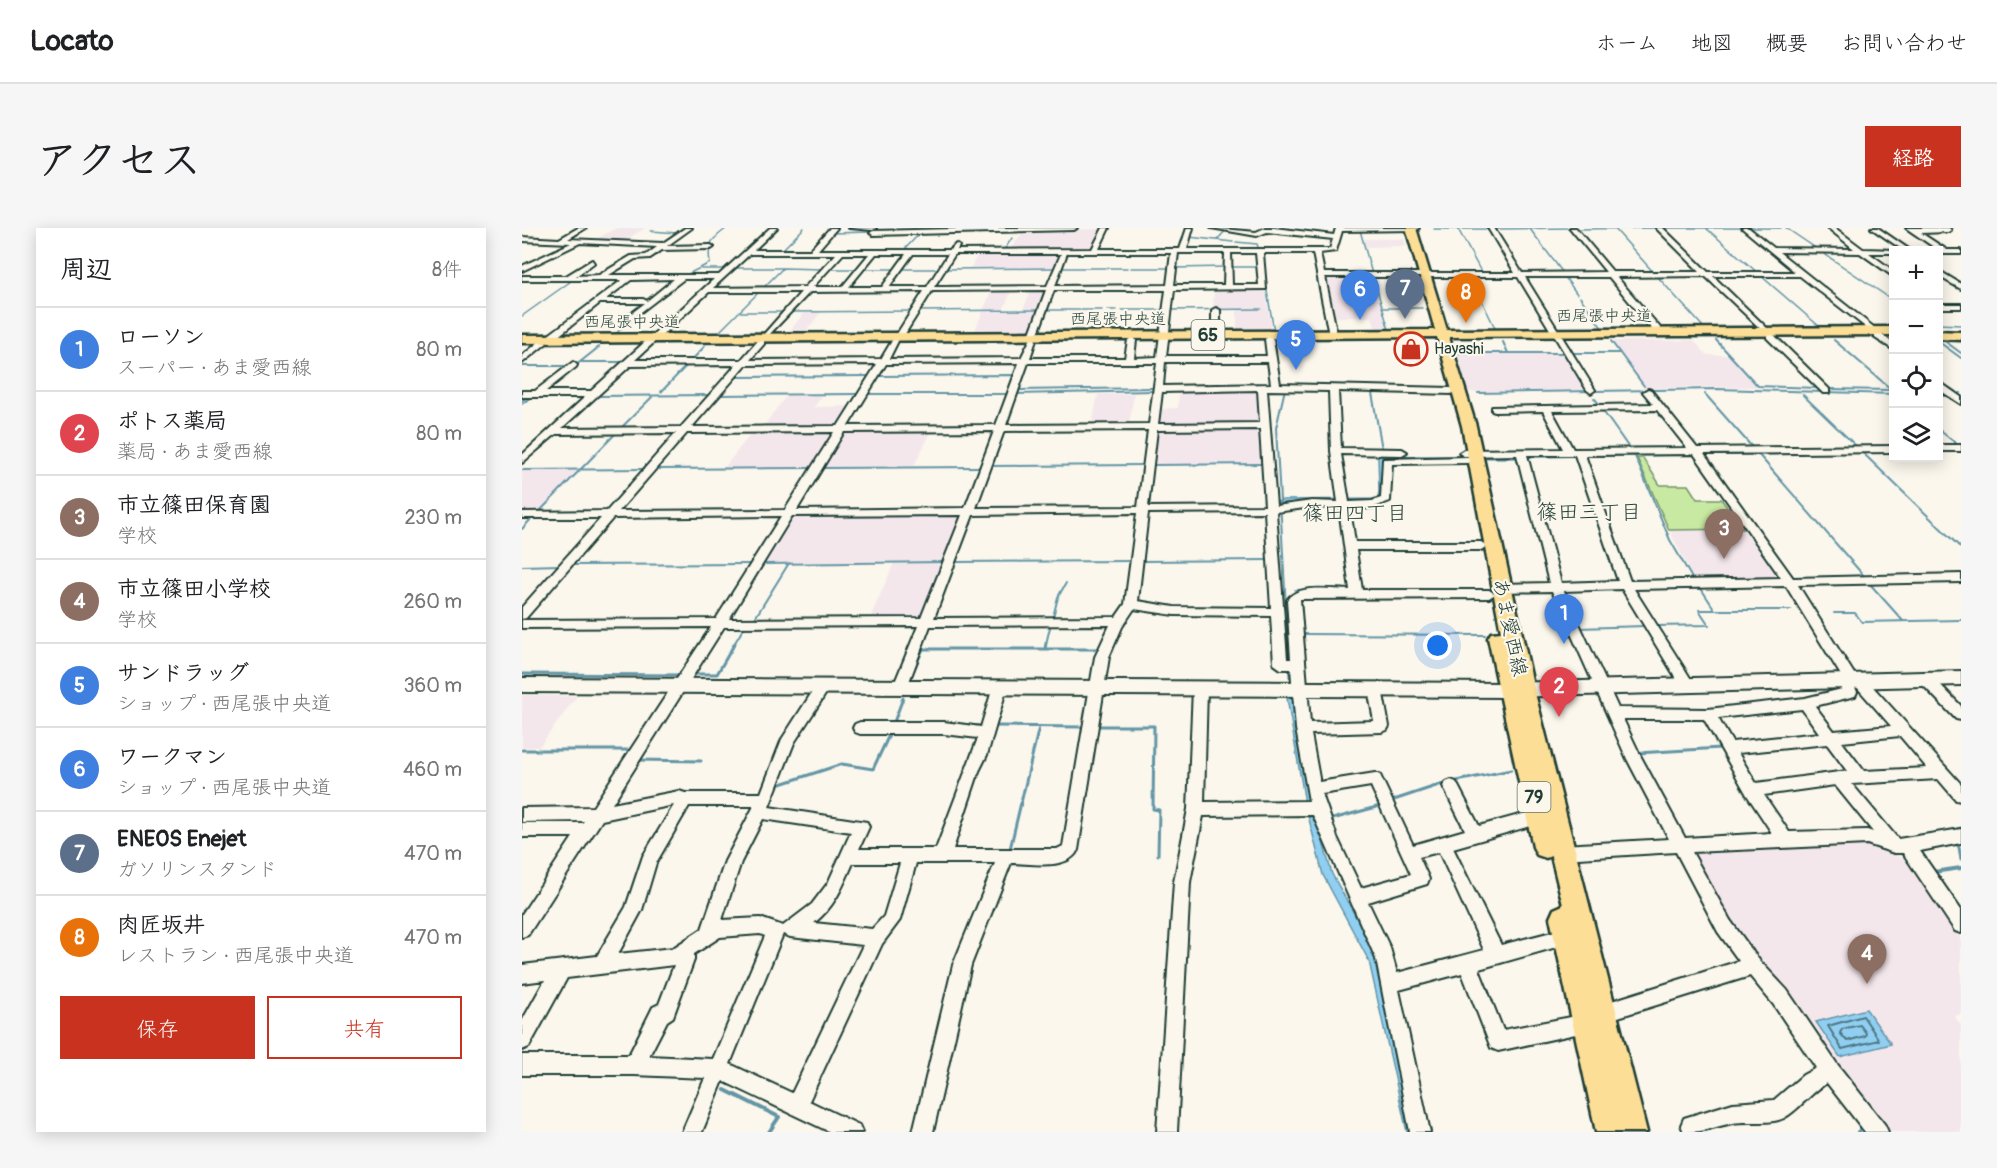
<!DOCTYPE html>
<html lang="ja">
<head>
<meta charset="utf-8">
<style>
	body { margin:0; font-family:Pangolin,"Klee One",sans-serif; background:#f6f6f6; color:#202124 }
	.controls { position:absolute; right:18px; top:18px; display:grid; overflow:hidden; border-radius:0px; box-shadow:0 3px 15px #0003 }
	.controls button { width:54px; height:54px; display:grid; place-items:center; padding:0; border:0; border-bottom:2px solid #e0e0e0; background:#fff; color:#202124; font:30px sans-serif }
	.you { position:absolute; left:916px; top:418px; width:21px; height:21px; margin:-15px; border:4px solid #fff; border-radius:50%; background:#1a73e8; box-shadow:0 0 0 9px #1a73e833 }
	.badge { display:grid; place-items:center; width:39px; height:39px; border-radius:50%; background:#c8321e; color:#fff; font-size:20px; font-weight:700 }
	.pin { position:absolute; translate:-50% -50px; filter:drop-shadow(0 2px 3px #0008) }
	.pin::after { content:''; position:absolute; top:32px; width:21px; height:18px; background:inherit; clip-path:polygon(0 0,100% 0,50% 100%) }
	.list { margin:0; padding:0; list-style:none }
	h2 { display:flex; justify-content:space-between; align-items:center; height:78px; margin:0; padding:0 24px; font-size:26px }
	h2 small { font-size:20px; font-weight:400; color:#757577 }
	.list li { display:grid; grid-template-columns:39px 1fr auto; gap:18px; align-items:center; box-sizing:border-box; height:84px; padding:0 24px; border-top:2px solid #e0e0e0 }
	.list b { display:block; font-size:22px; white-space:nowrap }
	.list p { margin:0; font-size:20px; white-space:nowrap; color:#757577 }
	.list em { font-size:20px; font-style:normal; color:#757577 }
	.actions { display:flex; gap:12px; padding:18px 24px }
	.actions a { flex:1; padding:14px 0; border:2px solid #c8321e; border-radius:0px; text-align:center; font-size:21px; color:#c8321e }
	.actions .main { background:#c8321e; color:#fff }
	.icon { flex:none; width:33px; height:33px; fill:none; stroke:currentColor; stroke-width:2; stroke-linecap:round; stroke-linejoin:round }
	.map { position:relative; flex:none; width:1439px; height:904px; overflow:hidden; border-radius:0px }
	header { display:flex; align-items:center; gap:36px; box-sizing:border-box; height:84px; padding:0 30px; background:#fff; border-bottom:2px solid #e0e0e0 }
	header strong { font-size:28px }
	nav { display:flex; gap:33px; margin-inline-start:auto; font-size:21px }
	.intro { display:flex; align-items:center; justify-content:space-between; box-sizing:border-box; height:144px; padding:0 36px }
	h1 { margin:0; font-size:42px }
	.button { padding:15px 27px; border-radius:0px; background:#c8321e; color:#fff; font-size:21px; font-weight:700 }
	main { display:flex; gap:36px; padding:0 36px }
	aside { flex:1; background:#fff; border-radius:0px; box-shadow:0 3px 15px #0003 }
	.map>svg:first-child { display:block }
	.built { fill:#f4e7ec }
	.green { fill:#c7e9a1; stroke:#73936a; stroke-width:1.5 }
	.water { fill:#91cff2; stroke:#6395a6; stroke-width:1.5 }
	.lines { fill:none; stroke-linecap:round; stroke-linejoin:round }
	.shore { stroke:#4d7780; stroke-width:2 }
	.stream-far3 { stroke:#6395a6; stroke-width:1.5 }
	.stream-far2 { stroke:#6395a6; stroke-width:2 }
	.stream-far1 { stroke:#6395a6; stroke-width:3 }
	.stream { stroke:#6395a6; stroke-width:4 }
	.street-casing { stroke:#1f3d34; stroke-width:4 }
	.secondary-casing { stroke:#1f3d34; stroke-width:4 }
	.primary-casing { stroke:#1f3d34; stroke-width:5 }
	.street { fill:#fbf7ec; fill-rule:evenodd }
	.secondary { fill:#fbf7ec; fill-rule:evenodd }
	.primary { fill:#fcde96; fill-rule:evenodd }
	.labels { text-anchor:middle; dominant-baseline:central; stroke-width:4.5; stroke-linejoin:round; paint-order:stroke }
	.far-street-label { font-size:16px; fill:#1f3d34; stroke:#fbf7ec }
	.far-poi-label { font-size:16px; fill:#1f3d34; stroke:#fbf7ec; text-anchor:start }
	.shield { fill:#fbf7ec; stroke:#61756b; stroke-width:1.5 }
	.shield-label { font-size:18px; font-weight:bold; fill:#1f3d34 }
	.street-label { font-size:20px; fill:#1f3d34; stroke:#fbf7ec }
	.neighbourhood-label { font-size:21px; fill:#1f3d34; stroke:#fbf7ec }
</style>
</head>
<body>
<header>
<strong>Locato</strong>
<nav><a>ホーム</a><a>地図</a><a>概要</a><a>お問い合わせ</a></nav>
</header>
<div class="intro"><h1>アクセス</h1><a class="button">経路</a></div>
<main>
<aside>
<h2>周辺<small>8件</small></h2>
<ul class="list">
<li><span class="badge" style="background:#3f7fe0">1</span><div><b>ローソン</b><p>スーパー · あま愛西線</p></div><em>80 m</em></li>
<li><span class="badge" style="background:#e0444e">2</span><div><b>ポトス薬局</b><p>薬局 · あま愛西線</p></div><em>80 m</em></li>
<li><span class="badge" style="background:#8d6e63">3</span><div><b>市立篠田保育園</b><p>学校</p></div><em>230 m</em></li>
<li><span class="badge" style="background:#8d6e63">4</span><div><b>市立篠田小学校</b><p>学校</p></div><em>260 m</em></li>
<li><span class="badge" style="background:#3f7fe0">5</span><div><b>サンドラッグ</b><p>ショップ · 西尾張中央道</p></div><em>360 m</em></li>
<li><span class="badge" style="background:#3f7fe0">6</span><div><b>ワークマン</b><p>ショップ · 西尾張中央道</p></div><em>460 m</em></li>
<li><span class="badge" style="background:#5c6f8a">7</span><div><b>ENEOS Enejet</b><p>ガソリンスタンド</p></div><em>470 m</em></li>
<li><span class="badge" style="background:#e8710a">8</span><div><b>肉匠坂井</b><p>レストラン · 西尾張中央道</p></div><em>470 m</em></li>
</ul>
<div class="actions"><a class="main">保存</a><a>共有</a></div>
</aside>
<div class="map">
<svg width="1439" height="904" viewBox="0 0 1439 904">
	<rect width="100%" height="100%" fill="#fbf7ec"/>
	<filter id="ink" filterUnits="userSpaceOnUse"><feTurbulence type="fractalNoise" baseFrequency=".0167" numOctaves="2"/><feDisplacementMap in="SourceGraphic" scale="12" xChannelSelector="R" yChannelSelector="G"/><feConvolveMatrix kernelMatrix="1 2 1 2 8 2 1 2 1" color-interpolation-filters="sRGB"/></filter>
	<g filter="url(#ink)">
		<path class="built" d="M94 0H124L99 14 72 12Z
			M582 1 572 21H488L503 2Z
			M841 11H882L884 18 843 19Z
			M457 24H540L534 40 448 41Z
			M802 48H850L866 103H854L850 89H810Z
			M692 60H743L750 103H715V81H691Z
			M470 61H490L481 83H500L510 61 525 62 510 103 452 105Z
			M283 84H299L282 106H265Z
			M1171 112 1185 127H1207L1236 159 1124 160 1090 113Z
			M1044 125 1067 162 946 164 935 126Z
			M657 164H737L739 197 635 195 637 181 656 180Z
			M576 166H612L607 197H570Z
			M264 168H300L292 179 329 178 317 198 240 200Z
			M739 200 741 235 629 237 634 201Z
			M410 202 392 238 299 239 321 204Z
			M231 203H312L313 204 291 240H202Z
			M57 242 16 284H0V243Z
			M272 286H439L441 287 424 333 239 335 268 288Z
			M1221 301 1257 350 1173 353 1147 302Z
			M372 335H423L404 388 348 390Z
			M0 467 55 468 17 519H0Z
			M1351 617 1390 634 1439 706V786L1432 788 1439 797V904H1361L1206 697 1168 625Z"/>
		<path class="green" d="M1115 230H1121L1138 257H1166L1175 271H1199L1221 301 1147 302Z"/>
		<path class="water" d="M856 228H997L998 230 865 229 861 233V271L852 275H763L759 276V280H755V274L761 272 852 271 856 269 857 263Z
			M765 470H771L789 572 810 646 855 727 893 904H885L847 733 801 647 783 575Z
			M1344 781 1369 816 1318 829 1294 794Z"/>
		<g class="lines">
			<path class="shore" d="M1341 788 1357 812 1320 821 1306 798Z
				M1338 797 1344 805 1343 808 1325 813 1318 805 1320 801Z"/>
			<path class="stream-far3" d="M314 0 310 5 348 4
				M1092 0 1132 45
				M1143 0H1218
				M1227 0H1259
				M1264 0 1372 73
				M912 1H936
				M973 1 1047 0
				M1008 1 1041 45
				M1056 1 1134 0
				M1185 1 1236 45
				M838 2 850 46
				M129 3 155 5
				M667 9 711 14
				M695 12 704 2
				M714 14 735 16 737 22
				M260 22 282 0
				M382 22 398 5
				M482 22 490 10
				M1370 22H1380
				M1389 22H1419
				M708 39H733
				M212 40H261L241 60
				M261 40 300 41
				M539 40H605
				M609 40H647
				M652 40 704 39
				M179 41H205
				M307 41H336
				M340 41H374
				M379 41H416
				M423 41 533 40
				M958 42 936 1H966
				M1134 47 1183 101
				M1238 47 1298 99
				M162 48 188 35C185 15 189 12 205 0
				M851 48 867 102
				M948 48 974 102
				M1042 48 1055 66
				M743 52 752 103
				M1058 69 1080 100
				M861 80H900
				M525 82H580
				M586 82H594
				M600 82H641
				M649 82 739 81
				M396 83 516 82
				M219 84H262
				M269 84 389 83
				M0 88 52 51
				M1416 96 1439 97
				M196 105 239 62
				M93 106 162 51"/>
			<path class="stream-far2" d="M1420 111 1439 125
				M1194 112 1236 158 1298 160
				M1312 112 1370 162
				M1089 113 1122 158
				M1417 114 1439 130
				M753 115 754 126
				M936 125H986L981 114
				M986 125H1043
				M1050 125H1098
				M169 133 183 118
				M60 134H103
				M0 138H45L34 147
				M53 138 77 119
				M357 148 492 147 487 162
				M212 149 348 148
				M763 161 754 200 766 416
				M1307 161 1370 162
				M495 162 630 160
				M139 164 166 136
				M1416 164 1423 165
				M850 165 860 221
				M956 165 1195 161 1372 166
				M1435 165H1439
				M345 166H486
				M493 166 631 163
				M1183 166 1230 219
				M196 167 336 166
				M1281 167 1335 219
				M75 168 189 167
				M1416 168H1428
				M1072 170 1078 177
				M0 173 4 170
				M0 176 9 169
				M1081 183 1107 220
				M99 200 130 169
				M1416 201 1436 217
				M1416 224H1439
				M1295 225 1372 224
				M1341 225 1439 320
				M1236 226 1342 348
				M1188 227 1281 226
				M1064 228 1164 227
				M1113 228 1148 312 1171 352
				M1003 229 1051 228
				M631 237 740 236
				M468 238 622 237
				M300 240 459 239
				M134 241 289 240
				M0 242 123 241
				M18 283 95 204
				M0 301 10 290
				M620 333 746 332
				M434 334 611 333
				M240 336 422 334
				M49 337 231 336
				M0 338 38 337
				M1348 356 1381 393
				M1178 359 1193 382
				M773 362H785
				M1312 385H1333L1340 394 1439 392
				M531 389 536 369 544 355
				M233 390 267 335
				M1135 398 1187 397 1177 382H1269
				M1056 400 1123 398
				M779 406 963 407
				M212 416 223 398
				M524 416 529 395"/>
			<path class="stream-far1" d="M766 415 768 449
				M523 421 524 415
				M0 446 160 447
				M171 446H195L213 415
				M390 446 401 421H579
				M371 494H383
				M372 494 381 470
				M437 496 457 498
				M472 498 560 499
				M574 498H632L631 581 637 582 636 627
				M0 522H111
				M1115 525 1199 520
				M115 532 179 533
				M253 558 320 536 351 541 368 505
				M869 573 920 556 989 542
				M807 592 858 578
				M0 594H63
				M1424 604 1439 600
				M1432 614 1437 619 1439 631
				M488 621 517 499"/>
			<path class="stream" d="M402 635H474
				M1411 644 1439 640
				M203 862 257 889 247 904
				M1336 904 1342 900"/>
			<g class="street-casing">
				<path id="street" d="M56 0H64L46 11 141 15 163 0H170L145 18 189 17 192 19 189 21 140 22 128 30 113 31 87 47H197L248 0H255L232 22H288L308 0H315L296 22H428L434 16 437 18 435 22 570 21 581 0H587L577 21H658L665 0H671L665 21H808L811 11 745 4 735 8 689 0 734 4 743 0H752L812 7 814 0H897L894 2 820 3 814 23 798 25 802 45H993L966 0H972L1000 45 1084 44 1048 0H1054L1091 44H1178L1134 0H1141L1186 44H1273L1220 0H1227L1252 20 1332 21 1306 0H1313L1341 21 1375 22H1372V25H1347L1372 43V49L1338 25 1257 24 1354 101 1355 103 1351 105 1278 48H1191L1247 102 1248 104 1244 106 1183 48 1095 49 1140 102 1141 104 1137 106H1134L1087 49H1003L1073 162 1069 165 1065 162 1033 109 1034 107 1030 105 996 49H803L815 107 811 109 807 107 791 25H741L744 61 652 62 644 128H745L743 111 747 109 751 111 758 156 929 160 933 163 929 166 816 163 819 220 880 221 885 224 880 227 819 226 827 274 850 273 859 270 861 231 946 229 951 232 946 235 870 236 868 273 850 280 828 281 833 314H959L965 318 959 322H834L840 362H967L973 366 967 370 778 371 788 495 852 493 846 461 848 457H858L860 461 867 498 865 502 860 504 789 506 797 550V554L853 545 858 547 891 617 943 602 921 558 924 554 929 552 934 554 957 598 1016 582 1022 584 1024 589 1022 594 931 620 979 717 1045 700 1051 702 1054 708 1051 714 1045 716 957 741 981 802 1065 786 1072 788 1074 795 1072 802 976 823 969 820 940 745 877 762 908 904H888L854 731 791 587 681 588 668 654 655 904H635L652 654 666 581 671 460 673 456H683L685 460 682 574 787 573 774 501 769 441H759L752 436 749 388 652 387 612 381 600 399 587 429 556 622C546 643 508 635 489 635L449 737 411 904H391L431 737 473 635H394L378 692 360 716 287 873 337 897 340 904H308L201 853 180 904H160L183 850 112 847H0V827H107L131 779 137 776 152 737 45 750 7 819 0 822V793L23 752 0 755V737L75 728 104 679 121 628 152 577 80 592 6 707 0 709V686L51 609H0V595H60L62 593 0 594V580L71 579 189 399 0 400V392L194 391 259 288 91 290 4 390 0 391V379L79 290H0V284L85 283 154 205 34 206 0 235V227L63 169H0V163H13L51 134 55 137 54 139 24 163H69L192 51H162L102 97H99V93L123 75H78L30 113H24V109L100 52H0V48H44L70 32 72 35 54 48 77 47 109 28 124 27 135 19 58 15 0 43V38L49 15 0 13V9L37 11ZM545 25H649L645 57 533 58ZM656 25H703L702 57H652ZM709 25H734L737 57H710ZM228 26H314L283 59 191 60ZM321 26H347L320 59H291ZM354 26H384L360 59H327ZM391 26H426L405 59H367ZM433 26H539L525 58 412 59ZM152 51 125 73 121 71H84L109 52ZM524 62 507 108 509 110 499 130 367 131 377 111 381 109 410 63ZM532 62H644L635 129 612 130 614 112 610 110 606 112 603 130H508L514 112 512 110 515 108ZM402 63 373 109 374 111H371L359 131 228 132 242 116V112L288 64ZM187 64H279L219 132H113ZM643 134H746L749 156 641 158ZM497 135 474 197 326 198 364 136ZM506 135H635L627 196 484 197ZM355 136 316 198 170 199 224 137ZM214 137 159 199 40 200 108 138ZM736 162 738 195 636 196 640 164ZM745 162 807 163 809 223 816 274 790 273 754 278ZM738 201 743 278 626 279 635 202ZM626 202 616 279 454 280 482 203ZM472 203 443 280 275 282 322 204ZM312 204 263 282 97 283 165 205ZM790 279 817 280 828 362C810 362 776 355 765 372L769 431H765L754 284ZM743 284 749 380 652 379 616 373 626 285ZM615 285 603 376 594 389 412 390 451 287ZM440 287 399 390 207 391 270 288ZM588 397 573 429 541 618 535 621H431L457 543 465 527 485 459 483 455H473L471 459 459 499 422 494H338L333 496 331 500 333 504 338 506H422L456 510 414 621H337L347 599 345 594 247 579 272 515 308 459 306 455H296L260 511 239 565H163L157 563 90 576 202 399 396 398 371 459 373 463H383L385 459 408 398ZM849 558 889 646 839 660 815 609 800 566ZM167 578H232L203 633 180 701 151 720 96 726 120 682 134 635ZM241 591 329 604 306 655 290 676 261 698 238 690 200 692 219 634ZM917 624 962 722 875 745 868 720 846 674 905 656 907 651 897 629ZM331 635H378L362 688 350 701 292 695C312 680 321 658 331 635ZM238 706 243 708 191 831 127 828 145 793 151 789 172 732V726L198 709ZM261 706 268 709 341 717 270 865 208 836Z
					M327 0H354L351 2Z
					M474 0H555L552 2 351 7 348 5 351 3Z
					M1349 0H1356L1388 22H1381Z
					M1384 0H1427L1429 2 1426 4 1399 5 1425 22H1439V26H1416V22H1414H1416Z
					M1416 42 1439 56V61L1416 48Z
					M1416 76H1439V80H1416Z
					M694 80 698 82V107L694 109 690 107V82Z
					M1245 106H1251L1307 161V165H1301L1245 110Z
					M1353 106H1359L1372 116V122L1353 110Z
					M18 113 25 115 0 135V128Z
					M1416 153 1439 169V176L1416 161Z
					M1126 161 1129 162 1175 220 1372 218V224L1182 226 1271 350 1439 346V354L1276 357 1334 449H1342L1439 556V573L1434 572 1416 551 1330 556 1376 611 1439 601V615L1398 623 1439 682V705L1433 703 1381 625H1372L1345 616 1170 624 1208 692 1237 732 1265 762 1315 836 1363 897 1366 904H1343L1305 855C1289 864 1278 881 1262 890 1248 897 1226 892 1211 895 1191 899 1184 904 1162 904L1159 897 1162 890 1211 875 1252 872 1281 847 1294 840 1251 776 1228 748 1080 794 1073 792 1071 785 1073 778 1080 776 1217 733 1196 704 1154 624 1040 631 1034 629 1032 624 1034 619 1040 617 1147 611 1105 531 1030 363 979 364 973 360 979 356 1027 355 995 227 942 228 937 225 942 222 1041 221 1021 183 973 184 970 183V179L1131 176 1121 164ZM1135 182 1165 220 1051 221 1030 183ZM1172 226 1259 350 1108 353 1063 227ZM1005 227H1053L1096 353 1039 355ZM1264 358 1320 449 1317 453 1320 461 1283 470 1186 481 1096 480 1042 363 1100 361 1160 460 1165 461 1172 456 1112 361ZM1332 457H1333L1369 498 1312 503 1293 478 1333 468 1335 464ZM1280 481 1297 505 1210 514 1196 490ZM1101 491H1182L1225 567 1250 605 1163 610 1119 529ZM1378 508 1405 540 1342 543 1320 514ZM1305 516 1325 543 1234 555 1216 525ZM1313 557 1351 604 1345 602 1267 604 1242 567Z
					M1416 217H1439V223H1416Z
					M1404 446 1409 447 1439 478V492L1434 491 1399 455 1397 451 1399 447Z"/>
			</g>
			<g class="secondary-casing">
				<path id="secondary" d="M1439 443V457L986 469 0 464V450L986 455Z"/>
			</g>
			<g class="primary-casing">
				<path id="primary" d="M884 0H894L925 102 1372 99V107L927 109 954 198 1012 461 1125 904H1074L1028 690 1032 681 1041 677 1029 628 1024 630 1015 627 1011 619 966 410 969 405 979 404 940 198 915 109 0 115V107L913 102Z
					M1416 103 1439 104V112L1416 111Z"/>
			</g>
			<use href="#street" class="street"/>
			<use href="#secondary" class="secondary"/>
			<use href="#primary" class="primary"/>
		</g>
	</g>
	<defs>
		<g id="shop-ring" transform="scale(1.725)"><circle r="9.5" fill="#fbf7ec" stroke="#c8321e" stroke-width="1.5"/><path d="M-5-2.5h2.3a2.7 3.5 0 0 1 5.4 0H5L5.5 6h-11ZM-1.5-2.5h3a1.5 2.3 0 0 0-3 0Z" fill="#c8321e"/></g>
	</defs>
	<g fill-rule="evenodd">
		<use href="#shop-ring" x="889" y="121"/>
	</g>
	<g class="labels">
		<g class="far-street-label">
			<text x="1082" y="88">西尾張中央道</text>
			<text x="596" y="91">西尾張中央道</text>
			<text x="110" y="94">西尾張中央道</text>
		</g>
		<g class="far-poi-label">
			<text x="912" y="121">Hayashi</text>
		</g>
		<g class="shield">
			<rect x="669.5" y="92" width="33" height="30" rx="4.5"/>
			<rect x="995.5" y="554" width="33" height="30" rx="4.5"/>
		</g>
		<g class="shield-label">
			<text x="686" y="107">65</text>
			<text x="1012" y="569">79</text>
		</g>
		<g class="street-label">
			<text transform="translate(988 399) rotate(78)">あま愛西線</text>
		</g>
		<g class="neighbourhood-label">
			<text x="1067" y="284">篠田三丁目</text>
			<text x="833" y="285">篠田四丁目</text>
		</g>
	</g>
</svg>
<div class="controls">
<button>+</button>
<button>−</button>
<button><svg class="icon" aria-label="locate" viewBox="0 0 24 24"><circle cx="12" cy="12" r="6"/><path d="M12 2v4M12 18v4M2 12h4M18 12h4"/></svg></button>
<button><svg class="icon" aria-label="layers" viewBox="0 0 24 24"><path d="M12 4l9 5-9 5-9-5zM3 14l9 5 9-5"/></svg></button>
</div>
<div class="you"></div>
<div class="pin badge" style="left:1042px;top:416px;background:#3f7fe0">1</div>
<div class="pin badge" style="left:1037px;top:489px;background:#e0444e">2</div>
<div class="pin badge" style="left:1202px;top:331px;background:#8d6e63">3</div>
<div class="pin badge" style="left:1345px;top:756px;background:#8d6e63">4</div>
<div class="pin badge" style="left:774px;top:142px;background:#3f7fe0">5</div>
<div class="pin badge" style="left:838px;top:92px;background:#3f7fe0">6</div>
<div class="pin badge" style="left:883px;top:91px;background:#5c6f8a">7</div>
<div class="pin badge" style="left:944px;top:95px;background:#e8710a">8</div>
</div>
</main>
</body>
</html>
